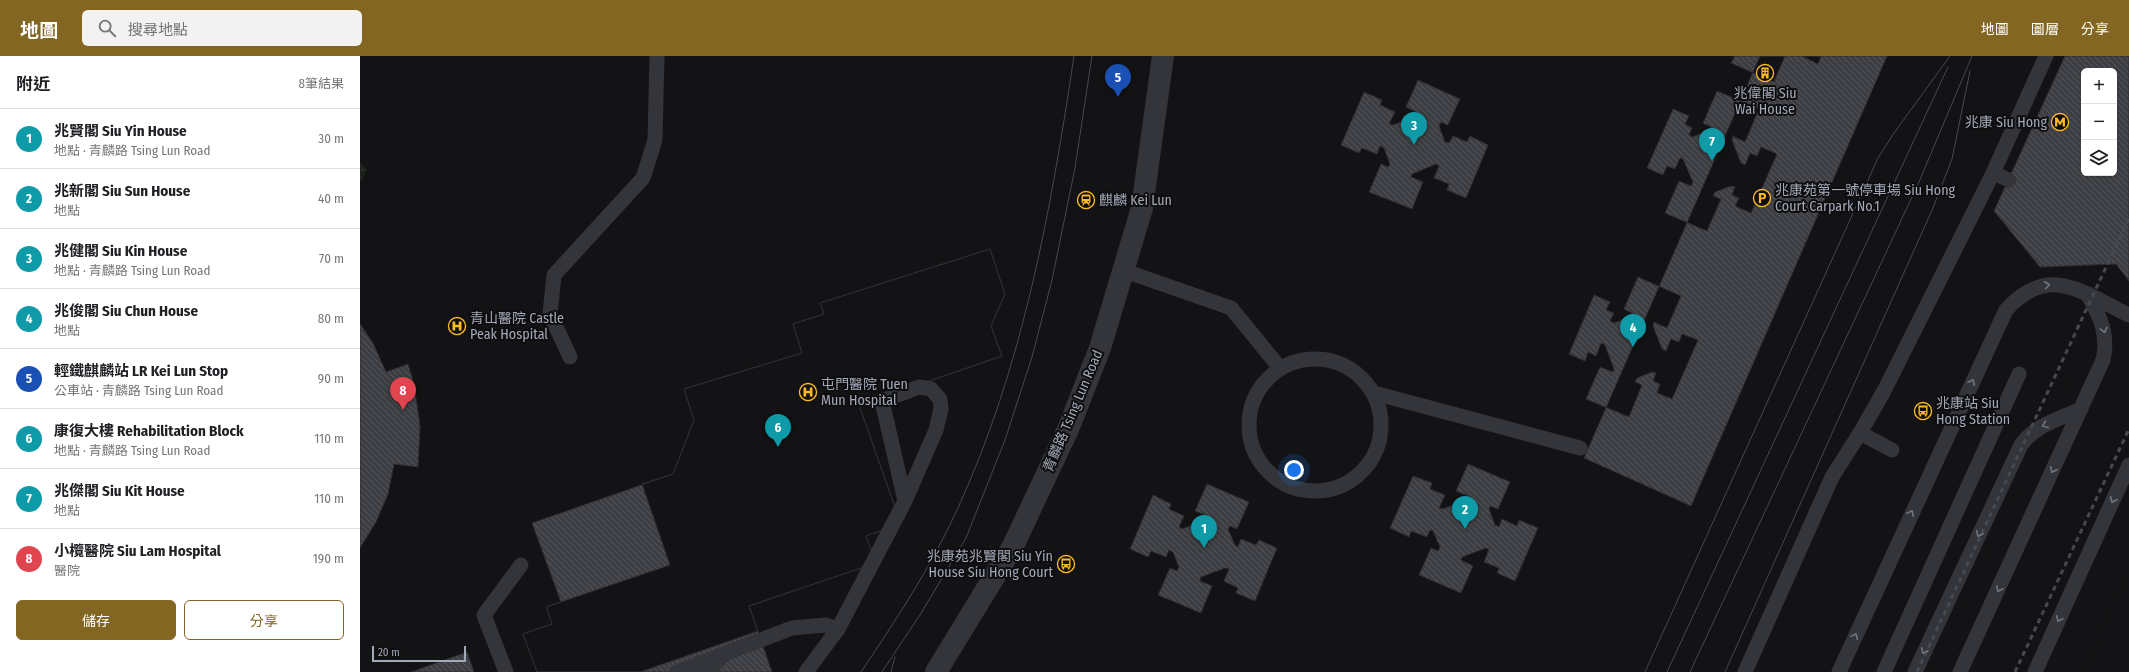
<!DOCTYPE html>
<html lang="zh-TW">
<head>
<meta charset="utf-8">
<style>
	body { margin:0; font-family:"Fira Sans Condensed","Noto Sans TC",sans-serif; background:#f2f2f2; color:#202124 }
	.controls { position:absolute; right:12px; top:12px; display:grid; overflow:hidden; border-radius:6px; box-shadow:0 1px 3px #0004 }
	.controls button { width:36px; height:36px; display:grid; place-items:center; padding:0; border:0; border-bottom:1px solid #e0e0e0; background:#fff; color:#202124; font:20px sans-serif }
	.scale { position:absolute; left:12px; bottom:10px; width:94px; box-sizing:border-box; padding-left:4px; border:2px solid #a4a9b7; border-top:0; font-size:11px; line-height:14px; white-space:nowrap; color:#a4a9b7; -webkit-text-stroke:3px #0e0e10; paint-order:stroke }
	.you { position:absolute; left:934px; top:414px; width:14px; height:14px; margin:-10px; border:3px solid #fff; border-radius:50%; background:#1a73e8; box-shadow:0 0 0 6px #1a73e833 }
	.badge { display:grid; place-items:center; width:26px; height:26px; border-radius:50%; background:#846623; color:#fff; font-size:13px; font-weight:700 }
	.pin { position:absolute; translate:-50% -33px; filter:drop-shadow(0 1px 2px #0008) }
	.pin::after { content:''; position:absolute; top:21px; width:14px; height:12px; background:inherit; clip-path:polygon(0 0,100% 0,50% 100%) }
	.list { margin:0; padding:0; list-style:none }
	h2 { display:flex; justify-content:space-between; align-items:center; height:52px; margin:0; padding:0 16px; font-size:17px }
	h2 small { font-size:13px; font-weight:400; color:#757577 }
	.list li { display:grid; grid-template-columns:26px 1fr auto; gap:12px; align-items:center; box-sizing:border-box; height:60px; padding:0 16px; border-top:1px solid #e0e0e0 }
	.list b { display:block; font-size:15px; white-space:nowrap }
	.list p { margin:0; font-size:13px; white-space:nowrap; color:#757577 }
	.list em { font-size:13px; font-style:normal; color:#757577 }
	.actions { display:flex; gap:8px; padding:12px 16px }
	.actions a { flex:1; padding:9px 0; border:1px solid #846623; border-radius:6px; text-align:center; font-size:14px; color:#846623 }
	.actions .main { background:#846623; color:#fff }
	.icon { flex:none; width:22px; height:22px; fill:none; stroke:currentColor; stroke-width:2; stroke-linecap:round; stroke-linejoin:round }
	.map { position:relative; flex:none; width:1769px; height:616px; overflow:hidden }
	header { display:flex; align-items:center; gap:24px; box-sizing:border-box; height:56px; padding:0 20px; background:#846623; color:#fff }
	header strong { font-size:19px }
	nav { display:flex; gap:22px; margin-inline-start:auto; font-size:14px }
	.search { width:280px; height:36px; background:#f2f2f2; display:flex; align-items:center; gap:10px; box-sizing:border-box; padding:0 14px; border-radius:6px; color:#757577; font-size:15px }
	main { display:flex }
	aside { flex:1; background:#fff }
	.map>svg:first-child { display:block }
	.garden { fill:url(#garden-dots) }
	.pier { fill:#131315 }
	.building { fill:url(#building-back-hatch); stroke:#2d2d31; fill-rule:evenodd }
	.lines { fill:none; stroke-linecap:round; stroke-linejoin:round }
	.service { stroke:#34353b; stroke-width:15 }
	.tertiary { stroke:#34353b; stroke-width:22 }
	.tram { stroke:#474950; stroke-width:1 }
	.rail { stroke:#474950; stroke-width:3; stroke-dasharray:5 4; stroke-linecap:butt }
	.oneway { stroke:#72757f }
	.labels { text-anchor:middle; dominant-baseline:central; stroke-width:4; stroke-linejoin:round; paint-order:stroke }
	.poi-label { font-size:14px; fill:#a4a9b7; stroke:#0e0e10; text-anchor:start }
	.street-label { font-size:14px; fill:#a4a9b7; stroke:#0e0e10 }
</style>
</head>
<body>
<header>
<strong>地圖</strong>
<div class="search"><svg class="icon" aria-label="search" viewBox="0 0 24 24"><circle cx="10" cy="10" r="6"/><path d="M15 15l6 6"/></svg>搜尋地點</div>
<nav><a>地圖</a><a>圖層</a><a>分享</a></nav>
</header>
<main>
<aside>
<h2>附近<small>8筆結果</small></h2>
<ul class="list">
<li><span class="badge" style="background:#0f9aa8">1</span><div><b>兆賢閣 Siu Yin House</b><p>地點 · 青麟路 Tsing Lun Road</p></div><em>30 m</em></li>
<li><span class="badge" style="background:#0f9aa8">2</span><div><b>兆新閣 Siu Sun House</b><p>地點</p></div><em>40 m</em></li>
<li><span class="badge" style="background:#0f9aa8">3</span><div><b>兆健閣 Siu Kin House</b><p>地點 · 青麟路 Tsing Lun Road</p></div><em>70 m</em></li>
<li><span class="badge" style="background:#0f9aa8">4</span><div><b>兆俊閣 Siu Chun House</b><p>地點</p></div><em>80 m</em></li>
<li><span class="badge" style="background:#1a4fb4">5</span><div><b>輕鐵麒麟站 LR Kei Lun Stop</b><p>公車站 · 青麟路 Tsing Lun Road</p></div><em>90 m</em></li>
<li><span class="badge" style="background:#0f9aa8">6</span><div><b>康復大樓 Rehabilitation Block</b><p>地點 · 青麟路 Tsing Lun Road</p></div><em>110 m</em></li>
<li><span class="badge" style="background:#0f9aa8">7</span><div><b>兆傑閣 Siu Kit House</b><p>地點</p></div><em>110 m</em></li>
<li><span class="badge" style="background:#e0444e">8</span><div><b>小欖醫院 Siu Lam Hospital</b><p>醫院</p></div><em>190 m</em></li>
</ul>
<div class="actions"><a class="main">儲存</a><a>分享</a></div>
</aside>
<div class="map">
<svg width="1769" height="616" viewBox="0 0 1769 616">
	<defs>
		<pattern id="garden-dots" width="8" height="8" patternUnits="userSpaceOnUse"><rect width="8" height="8" fill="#1b231c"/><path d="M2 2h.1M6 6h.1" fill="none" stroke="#39403b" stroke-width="1.8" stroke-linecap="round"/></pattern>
		<pattern id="building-back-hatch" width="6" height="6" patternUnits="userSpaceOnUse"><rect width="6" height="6" fill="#3d3e43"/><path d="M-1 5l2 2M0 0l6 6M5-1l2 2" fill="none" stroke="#56575c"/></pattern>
	</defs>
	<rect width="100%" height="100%" fill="#131315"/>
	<path class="garden" d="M0 106 7 114 0 126Z"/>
	<path class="pier" d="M1764 219 1769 225V514L1724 616H1569Z"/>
	<path class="building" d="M1375 0H1425L1414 26 1371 7Z
		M1400 0H1527L1331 450 1224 402Z
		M1442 0H1461L1458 8Z
		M1705 0H1769V225L1756 208 1680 211 1634 155ZM1724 15H1754V117H1724Z
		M1058 24 1100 43 1088 69 1081 66 1079 70 1085 86 1089 87 1093 80 1107 86 1110 80 1128 89 1106 142 1087 134 1089 128 1074 122 1079 110 1076 108 1052 118 1051 121 1063 126 1052 153 1009 136 1021 108 1028 111 1030 108 1024 92 1020 90 1017 98 1002 92 999 97 981 89 1004 36 1022 44 1020 49 1035 56 1029 68 1033 69 1057 60 1058 57 1046 51Z
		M1357 35 1399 53 1385 86 1373 80 1372 84 1381 107 1385 109 1390 97 1397 100 1401 91 1417 98 1391 157 1375 150 1379 142 1372 139 1375 131 1371 130 1355 136 1353 140 1361 143 1347 175 1305 157 1319 125 1331 130 1333 126 1323 103 1320 102 1315 113 1307 110 1303 119 1287 112 1313 53 1329 60 1325 68 1332 72 1329 79 1333 81 1349 74 1351 71 1343 67Z
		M630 193 645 238 631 270 642 300 499 349 541 468 506 480 516 507 389 550 412 616H177L163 578 192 568 186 551 201 546 172 467 313 418 334 364 324 333 442 297 433 268 464 258 460 247Z
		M630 193 645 238 631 270 642 300 499 349 541 468 506 480 516 507 389 550 398 575 280 616H177L163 578 192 568 186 551 310 509 282 428 313 418 334 364 324 333 442 297 433 268 464 258 460 247Z
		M1278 221 1321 240 1307 272 1294 266 1293 270 1302 293 1306 295 1311 283 1319 286 1322 278 1338 284 1312 343 1297 337 1300 328 1293 325 1296 317 1292 316 1277 322 1275 326 1282 329 1269 361 1226 343 1240 311 1253 316 1254 313 1245 289 1241 287 1236 300 1228 296 1225 305 1209 298 1234 239 1250 246 1246 254 1254 257 1250 265 1254 267 1270 261 1272 257 1264 253Z
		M0 268 13 287 26 316 48 308 54 328 60 370 58 411 34 408 28 438 16 466 0 492Z
		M1108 408 1150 426 1138 453 1130 450 1129 453 1135 469 1139 471 1142 463 1157 470 1159 464 1178 472 1155 525 1137 517 1139 512 1124 506 1129 493 1126 492 1102 501 1101 504 1113 510 1101 537 1059 519 1071 492 1078 495 1080 491 1073 475 1070 474 1067 481 1051 475 1049 481 1030 472 1053 420 1072 427 1070 433 1085 439 1079 452 1083 453 1107 444 1108 440 1096 435Z
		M847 428 889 446 877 473 870 470 868 473 875 489 878 491 881 483 896 489 899 484 917 492 895 545 876 537 878 532 864 525 869 513 865 512 841 521 840 525 852 530 841 557 798 539 810 512 817 515 819 511 813 496 809 494 806 501 791 495 788 501 770 493 793 439 811 448 809 453 824 460 819 471 822 473 846 464 848 460 835 455Z
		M107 596 114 616H51Z"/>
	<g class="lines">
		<path class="service" d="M1633 117 1649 124
			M765 215 871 252 920 312
			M210 301 190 258 194 219 283 122 295 84 297 0
			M889 369a66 66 0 1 1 132 0a66 66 0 1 1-132 0Z
			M1014 337 1220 392
			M1500 377 1532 394
			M146 616 124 559 161 509
			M317 616 432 572 466 569 478 573
			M346 616 363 600
			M446 616 478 573 545 445 576 374 581 353 580 343 571 333 559 331 522 345 545 445
			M1385 616 1472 421 1500 377 1524 335 1633 117 1686 0
			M1479 616 1646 254C1689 207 1721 236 1769 259
			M1524 616 1659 318
			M1555 616 1661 389C1675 369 1699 363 1721 353
			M1600 616 1743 304C1749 279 1740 260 1728 239
			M1675 616 1769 409"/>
		<path class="tertiary" d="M576 616 653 490 709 371 740 292 782 152 803 0"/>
		<path class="tram" d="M501 616C536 564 571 511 597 454 663 311 691 154 714 0
			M522 616 560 559 606 482 645 384 672 301 692 224 715 112 732 0
			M531 616 535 601
			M1285 616 1518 102 1534 77 1590 0
			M1307 616 1588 11
			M1330 616 1559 126 1612 0
			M1365 616 1573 152 1592 103 1610 15"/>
		<path class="rail" d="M1557 616 1769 162
			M1655 616 1769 373"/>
	</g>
	<defs><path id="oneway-chevron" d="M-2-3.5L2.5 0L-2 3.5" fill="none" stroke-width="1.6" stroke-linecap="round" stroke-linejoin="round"/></defs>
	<g class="oneway">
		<use href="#oneway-chevron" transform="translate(1687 229) rotate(-7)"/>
		<use href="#oneway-chevron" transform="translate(1744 274) rotate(76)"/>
		<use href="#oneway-chevron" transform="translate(1612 326) rotate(-65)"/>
		<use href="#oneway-chevron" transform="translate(1685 369) rotate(157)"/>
		<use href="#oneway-chevron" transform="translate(1693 414) rotate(115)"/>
		<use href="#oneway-chevron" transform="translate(1753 444) rotate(115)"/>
		<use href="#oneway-chevron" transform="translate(1551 457) rotate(-65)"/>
		<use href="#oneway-chevron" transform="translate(1619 478) rotate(115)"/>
		<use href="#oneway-chevron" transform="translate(1639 533) rotate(115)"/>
		<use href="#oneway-chevron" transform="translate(1699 563) rotate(114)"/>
		<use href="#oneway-chevron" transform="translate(1495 580) rotate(-66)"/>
		<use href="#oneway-chevron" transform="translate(1564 595) rotate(115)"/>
	</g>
	<defs>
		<g id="building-ring" transform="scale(0.9)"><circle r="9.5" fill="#0e0e10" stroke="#ffba22" stroke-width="1.5"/><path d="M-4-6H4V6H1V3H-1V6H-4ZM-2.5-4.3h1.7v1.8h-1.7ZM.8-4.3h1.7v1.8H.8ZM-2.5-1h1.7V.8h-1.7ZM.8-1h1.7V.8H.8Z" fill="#ffba22"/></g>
		<g id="metro-ring" transform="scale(0.9)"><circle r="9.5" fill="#0e0e10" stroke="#ffba22" stroke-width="1.5"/><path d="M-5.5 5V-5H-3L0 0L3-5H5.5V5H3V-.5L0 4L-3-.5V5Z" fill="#ffba22"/></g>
		<g id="parking-ring" transform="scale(0.9)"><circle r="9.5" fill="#0e0e10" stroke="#ffba22" stroke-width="1.5"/><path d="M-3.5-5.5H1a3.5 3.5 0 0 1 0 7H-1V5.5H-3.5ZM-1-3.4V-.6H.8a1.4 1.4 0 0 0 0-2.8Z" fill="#ffba22"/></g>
		<g id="station-ring" transform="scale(0.9)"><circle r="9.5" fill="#0e0e10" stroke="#ffba22" stroke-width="1.5"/><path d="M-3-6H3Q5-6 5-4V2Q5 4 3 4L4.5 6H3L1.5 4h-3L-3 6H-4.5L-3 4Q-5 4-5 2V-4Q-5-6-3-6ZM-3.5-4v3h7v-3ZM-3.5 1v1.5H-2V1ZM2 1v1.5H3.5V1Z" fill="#ffba22"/></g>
		<g id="hospital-ring" transform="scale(0.9)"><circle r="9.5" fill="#0e0e10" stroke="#ffba22" stroke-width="1.5"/><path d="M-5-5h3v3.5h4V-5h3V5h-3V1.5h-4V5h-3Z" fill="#ffba22"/></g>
		<g id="bus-ring" transform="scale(0.9)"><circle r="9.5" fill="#0e0e10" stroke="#ffba22" stroke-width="1.5"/><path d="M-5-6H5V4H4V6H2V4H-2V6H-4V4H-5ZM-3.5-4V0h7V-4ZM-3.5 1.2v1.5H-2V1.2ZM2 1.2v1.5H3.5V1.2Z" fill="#ffba22"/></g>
	</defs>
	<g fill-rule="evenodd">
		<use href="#building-ring" x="1405" y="17"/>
		<use href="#metro-ring" x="1700" y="66"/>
		<use href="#parking-ring" x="1402" y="142"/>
		<use href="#station-ring" x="726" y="144"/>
		<use href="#hospital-ring" x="97" y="270"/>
		<use href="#hospital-ring" x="448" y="336"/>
		<use href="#bus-ring" x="1563" y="355"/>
		<use href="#bus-ring" x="706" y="508"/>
	</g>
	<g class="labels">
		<g class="poi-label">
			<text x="1405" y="37" text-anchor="middle">兆偉閣 Siu<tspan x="1405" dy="16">Wai House</tspan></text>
			<text x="1687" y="66" text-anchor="end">兆康 Siu Hong</text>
			<text x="1415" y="134">兆康苑第一號停車場 Siu Hong<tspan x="1415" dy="16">Court Carpark No.1</tspan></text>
			<text x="739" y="144">麒麟 Kei Lun</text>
			<text x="110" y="262">青山醫院 Castle<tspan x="110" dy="16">Peak Hospital</tspan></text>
			<text x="461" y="328">屯門醫院 Tuen<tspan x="461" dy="16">Mun Hospital</tspan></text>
			<text x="1576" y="347">兆康站 Siu<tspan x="1576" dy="16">Hong Station</tspan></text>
			<text x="693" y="500" text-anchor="end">兆康苑兆賢閣 Siu Yin<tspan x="693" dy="16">House Siu Hong Court</tspan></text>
		</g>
		<g class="street-label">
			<text transform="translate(713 355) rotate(-67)">青麟路 Tsing Lun Road</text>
		</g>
	</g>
</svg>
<div class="controls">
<button>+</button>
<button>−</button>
<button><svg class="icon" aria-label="layers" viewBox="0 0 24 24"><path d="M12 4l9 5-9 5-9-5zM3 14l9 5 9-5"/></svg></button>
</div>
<div class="scale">20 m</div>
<div class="you"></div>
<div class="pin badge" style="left:844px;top:492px;background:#0f9aa8">1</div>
<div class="pin badge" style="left:1105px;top:473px;background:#0f9aa8">2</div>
<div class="pin badge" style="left:1054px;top:89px;background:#0f9aa8">3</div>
<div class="pin badge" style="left:1273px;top:291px;background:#0f9aa8">4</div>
<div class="pin badge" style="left:758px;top:41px;background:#1a4fb4">5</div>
<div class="pin badge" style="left:418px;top:391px;background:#0f9aa8">6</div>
<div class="pin badge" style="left:1352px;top:105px;background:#0f9aa8">7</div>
<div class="pin badge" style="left:43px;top:354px;background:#e0444e">8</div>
</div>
</main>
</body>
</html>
